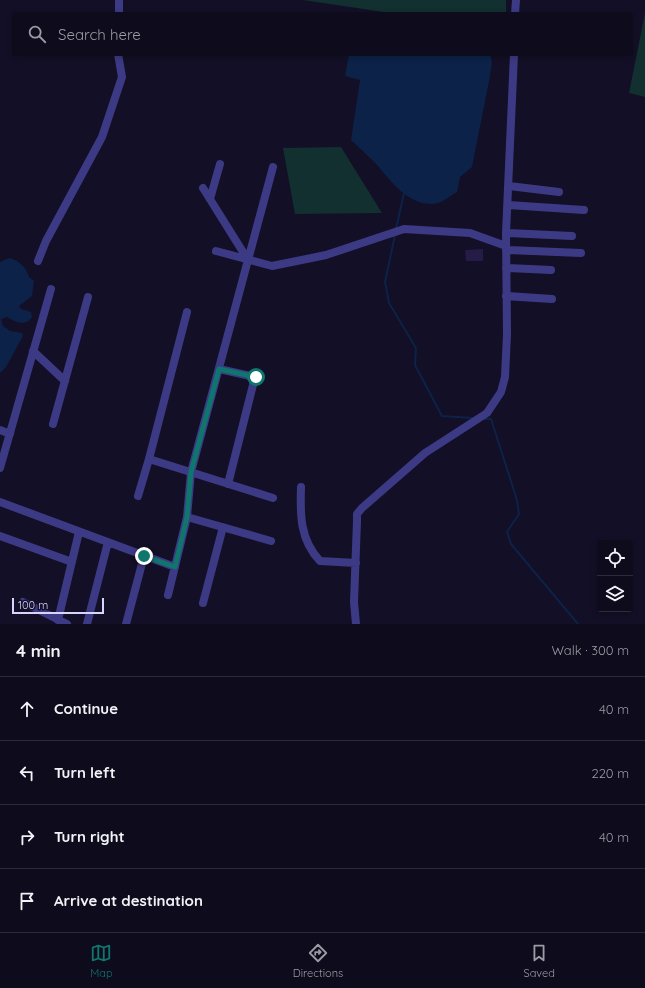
<!DOCTYPE html>
<html lang="en">
<head>
<meta charset="utf-8">
<style>
	body { margin:0; font-family:Quicksand,sans-serif; background:#1c1929; color:#f1f3f6 }
	.controls { position:absolute; right:12px; bottom:12px; display:grid; overflow:hidden; border-radius:4px; box-shadow:0 2px 6px #0003 }
	.controls button { width:36px; height:36px; display:grid; place-items:center; padding:0; border:0; border-bottom:1px solid #2e2b3b; background:#0e0b1c; color:#f1f3f6; font:20px sans-serif }
	.scale { position:absolute; left:12px; bottom:10px; width:92px; box-sizing:border-box; padding-left:4px; border:2px solid #d9d4ff; border-top:0; font-size:11px; line-height:14px; white-space:nowrap; color:#d9d4ff; -webkit-text-stroke:3px #130f26; paint-order:stroke }
	.stop { position:absolute; width:12px; height:12px; margin:-9px; border:3px solid #0f766e; border-radius:50%; background:#fff }
	.stop.end { background:#0f766e; border-color:#fff; box-shadow:0 1px 4px #0008 }
	.list { margin:0; padding:0; list-style:none }
	h2 { display:flex; justify-content:space-between; align-items:center; height:52px; margin:0; padding:0 16px; font-size:17px }
	h2 small { font-size:13px; font-weight:400; color:#9b9ba3 }
	.list li { display:grid; grid-template-columns:26px 1fr auto; gap:12px; align-items:center; box-sizing:border-box; height:64px; padding:0 16px; border-top:1px solid #2e2b3b }
	.list b { display:block; font-size:15px; white-space:nowrap }
	.list em { font-size:13px; font-style:normal; color:#9b9ba3 }
	.icon { flex:none; width:22px; height:22px; fill:none; stroke:currentColor; stroke-width:2; stroke-linecap:round; stroke-linejoin:round }
	.map { position:relative; flex:none; width:645px; height:624px; overflow:hidden }
	.search { position:absolute; background:#0e0b1c; box-shadow:0 2px 6px #0003; left:12px; right:12px; top:12px; height:44px; display:flex; align-items:center; gap:10px; box-sizing:border-box; padding:0 14px; border-radius:4px; color:#9b9ba3; font-size:15px }
	.sheet { height:308px; background:#0e0b1c }
	nav { display:flex; justify-content:space-around; align-items:center; box-sizing:border-box; height:56px; border-top:1px solid #2e2b3b; background:#0e0b1c; font-size:11px; color:#9b9ba3 }
	nav a { display:grid; justify-items:center; gap:2px }
	nav .on { color:#0f766e }
	.map>svg:first-child { display:block }
	.green { fill:#12302f }
	.water { fill:#0c2248 }
	.lines { fill:none; stroke-linecap:round; stroke-linejoin:round }
	.stream { stroke:#0c2248; stroke-width:2 }
	.building { fill:#241b47 }
	.minor { stroke:#3d3a85; stroke-width:8 }
	.route { stroke:#0f766e; stroke-width:5 }
</style>
</head>
<body>
<div class="map">
<svg width="645" height="624" viewBox="0 0 645 624">
	<rect width="100%" height="100%" fill="#130f26"/>
	<path class="green" d="M303 0H506V14H397Z
		M645 13V97L629 93Z
		M341 147 382 213 295 214 283 148Z"/>
	<path class="water" d="M349 54H490L492 63 489 81 472 167 460 177 457 192C451 195 445 201 438 203 412 209 392 183 378 166 370 157 360 149 351 140L360 80 345 76Z
		M9 258C20 261 26 267 29 277L34 281 32 296 19 306 21 309 31 312 32 317C26 327 15 322 7 317L1 319 3 326 10 331 22 333 23 336 6 367 0 373V262Z"/>
	<g class="lines">
		<path class="stream" d="M396 229 404 193
			M395 235 385 282 389 303 416 348 415 365 442 416 473 418
			M483 419H491L517 500 519 514 507 532 511 544 578 624"/>
	</g>
	<path class="building" d="M483 249V261H466L465 250Z"/>
	<g class="lines">
		<path class="minor" d="M119 14V0
			M515 14 516 0
			M509 186 559 192
			M203 188 248 260
			M210 199 220 164
			M508 205 584 210
			M506 233 572 236
			M506 250 581 253
			M216 251 272 266 326 255 404 229 470 233 506 246
			M38 261 46 241 102 137 122 77 118 54
			M506 268 551 270
			M506 296 552 299
			M33 351 65 381
			M219 369 255 377 228 484
			M53 424 88 297
			M0 430 10 434
			M149 459 273 498
			M0 468 51 289
			M301 487C300 515 300 540 320 561L356 563
			M138 496 149 459 187 312
			M0 502 175 567
			M187 517 271 541
			M0 536 72 562
			M168 595 187 517 191 472 273 167
			M23 602 67 624
			M203 603 223 527
			M58 620 79 532
			M87 624 108 542
			M126 624 144 556
			M356 624 354 602 357 521V514L362 508 425 453 487 413 501 392 505 377 507 334 506 233 514 54"/>
	</g>
	<g class="lines">
		<path class="route" d="M144 556 175 567 187 517 191 472 219 369 256 377"/>
	</g>
</svg>
<div class="controls">
<button><svg class="icon" aria-label="locate" viewBox="0 0 24 24"><circle cx="12" cy="12" r="6"/><path d="M12 2v4M12 18v4M2 12h4M18 12h4"/></svg></button>
<button><svg class="icon" aria-label="layers" viewBox="0 0 24 24"><path d="M12 4l9 5-9 5-9-5zM3 14l9 5 9-5"/></svg></button>
</div>
<div class="scale">100 m</div>
<div class="stop" style="left:256px;top:377px"></div>
<div class="stop end" style="left:144px;top:556px"></div>
<div class="search"><svg class="icon" aria-label="search" viewBox="0 0 24 24"><circle cx="10" cy="10" r="6"/><path d="M15 15l6 6"/></svg>Search here</div>
</div>
<section class="sheet">
<h2>4 min<small>Walk · 300 m</small></h2>
<ul class="list">
<li><svg class="icon" aria-label="ahead" viewBox="0 0 24 24"><path d="M12 20V5M6 11l6-6 6 6"/></svg><div><b>Continue</b></div><em>40 m</em></li>
<li><svg class="icon" aria-label="left" viewBox="0 0 24 24"><path d="M17 20v-9H6M10 6l-5 5 5 5"/></svg><div><b>Turn left</b></div><em>220 m</em></li>
<li><svg class="icon" aria-label="right" viewBox="0 0 24 24"><path d="M7 20v-9h11M14 6l5 5-5 5"/></svg><div><b>Turn right</b></div><em>40 m</em></li>
<li><svg class="icon" aria-label="arrive" viewBox="0 0 24 24"><path d="M6 21V4h12l-3 4 3 4H6"/></svg><div><b>Arrive at destination</b></div></li>
</ul>
</section>
<nav>
<a class="on"><svg class="icon" aria-label="map" viewBox="0 0 24 24"><path d="M3 6l6-2 6 2 6-2v14l-6 2-6-2-6 2zM9 4v14M15 6v14"/></svg>Map</a>
<a><svg class="icon" aria-label="directions" viewBox="0 0 24 24"><path d="M12 3l9 9-9 9-9-9zM9 14v-3h6M13 9l2 2-2 2"/></svg>Directions</a>
<a><svg class="icon" aria-label="saved" viewBox="0 0 24 24"><path d="M7 4h10v16l-5-4-5 4z"/></svg>Saved</a>
</nav>
</body>
</html>
